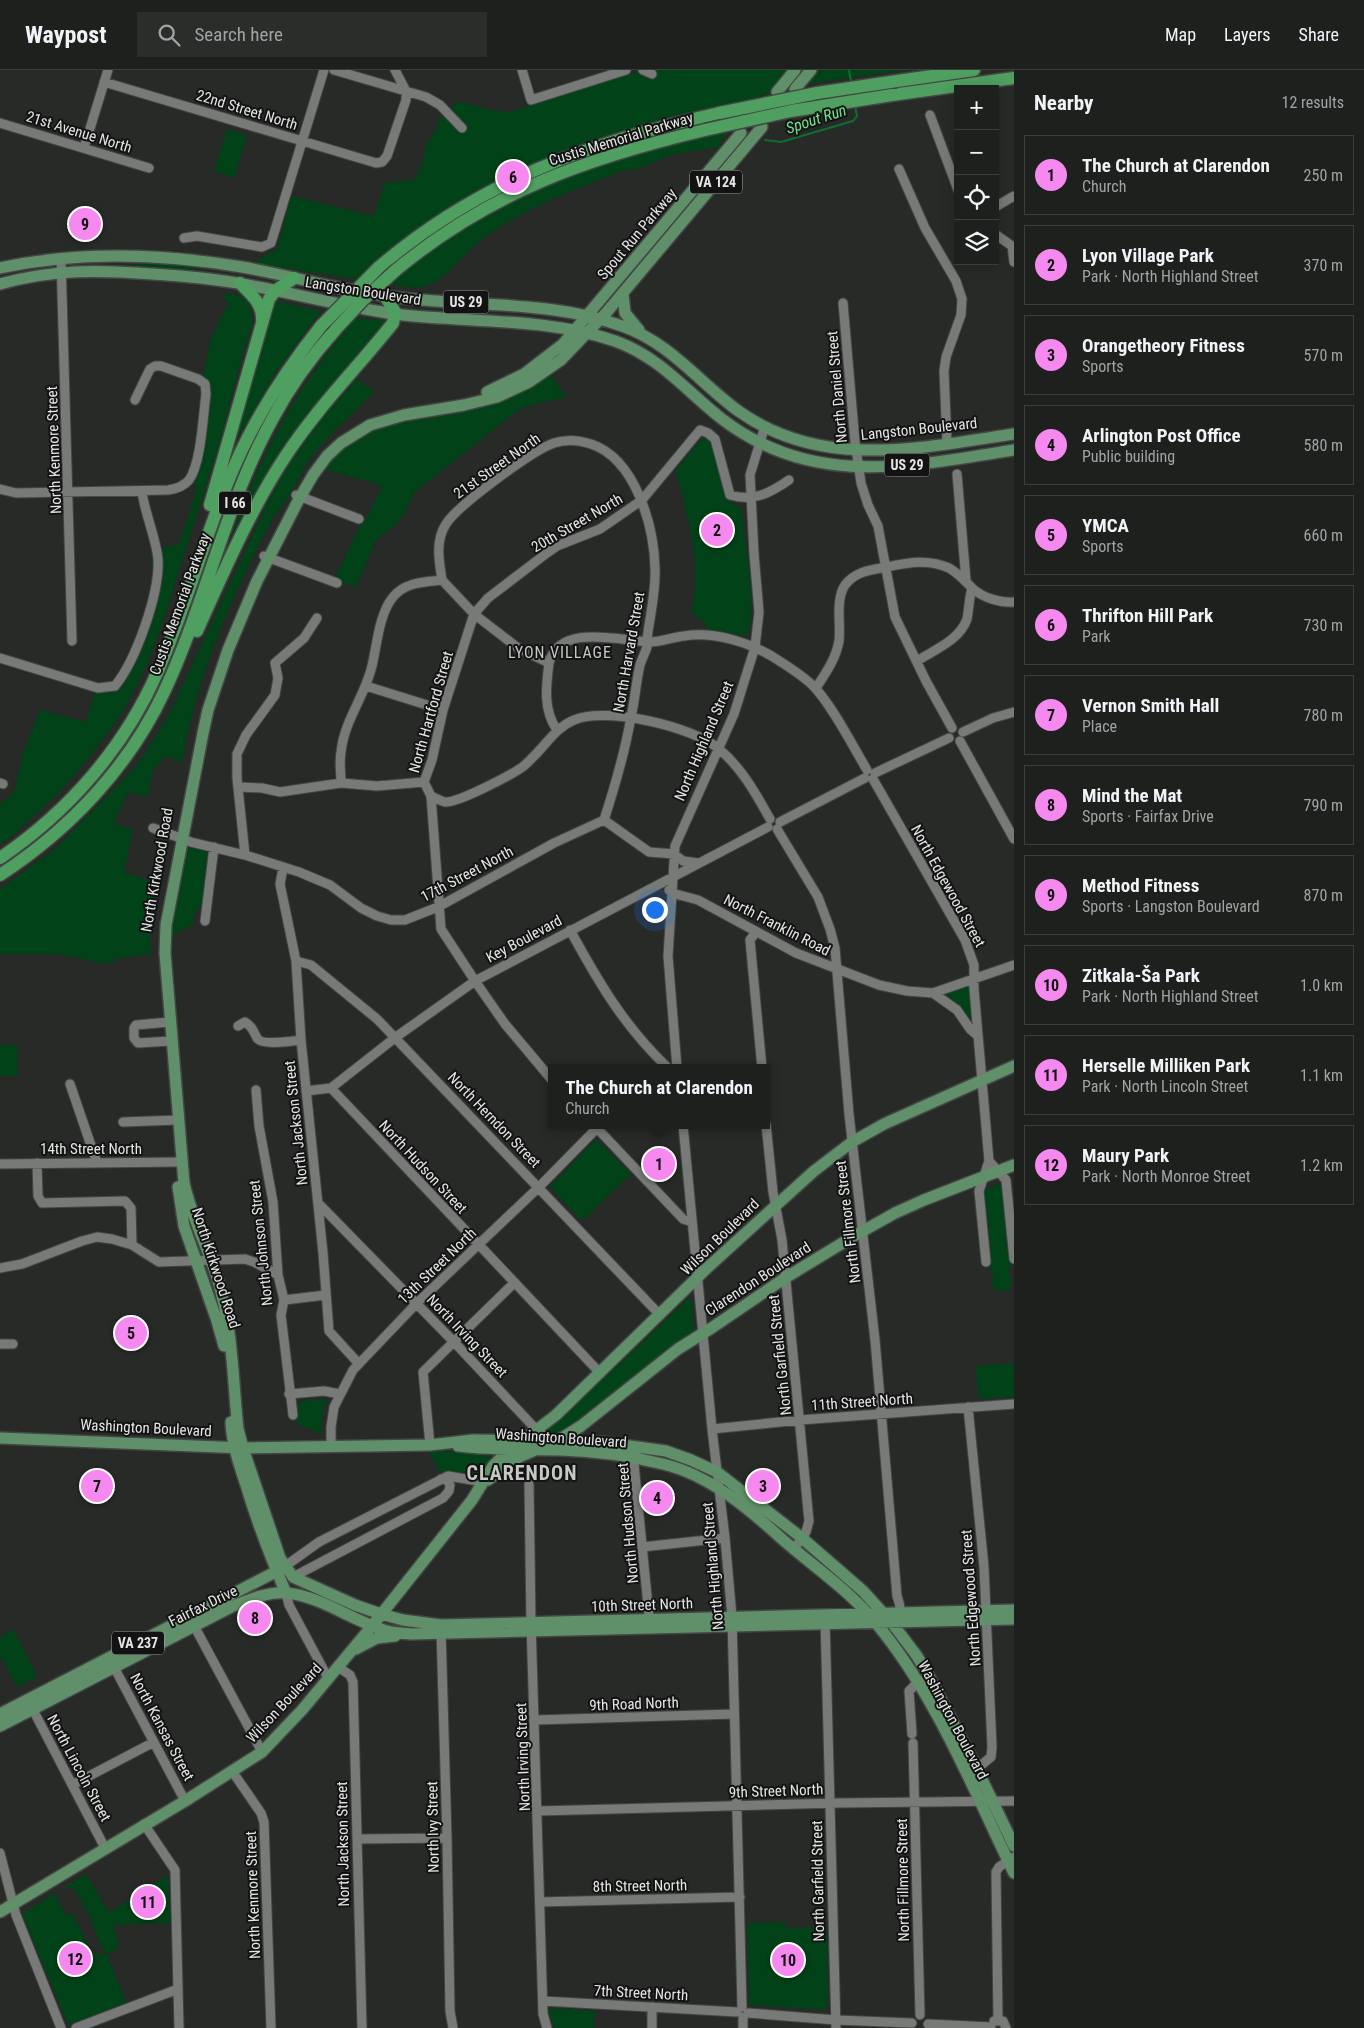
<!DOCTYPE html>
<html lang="en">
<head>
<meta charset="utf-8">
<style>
	body { margin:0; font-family:"Roboto Condensed",sans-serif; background:#2b2d2b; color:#f1f3f6 }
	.controls { position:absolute; right:15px; top:15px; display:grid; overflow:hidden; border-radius:0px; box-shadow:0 2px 12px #0003 }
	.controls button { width:45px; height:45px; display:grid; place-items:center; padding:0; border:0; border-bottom:1px solid #3c3e3c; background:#1e201e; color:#f1f3f6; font:25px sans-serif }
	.you { position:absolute; left:654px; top:839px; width:18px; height:18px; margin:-12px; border:4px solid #fff; border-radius:50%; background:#1a73e8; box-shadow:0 0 0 8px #1a73e833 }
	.badge { display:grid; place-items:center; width:32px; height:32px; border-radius:50%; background:#f589ef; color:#111; font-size:16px; font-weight:700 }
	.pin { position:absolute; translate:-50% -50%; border:2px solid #fff; box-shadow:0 1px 5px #0006 }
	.popup { position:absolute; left:548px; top:994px; width:222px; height:65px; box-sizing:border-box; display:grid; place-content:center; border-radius:0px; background:#1e201e; filter:drop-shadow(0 1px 4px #0005); font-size:16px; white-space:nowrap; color:#a1a3a4 }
	.popup b { font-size:19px; color:#f1f3f6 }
	.popup::after { content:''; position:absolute; left:50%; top:100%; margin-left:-10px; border:10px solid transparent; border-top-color:#1e201e }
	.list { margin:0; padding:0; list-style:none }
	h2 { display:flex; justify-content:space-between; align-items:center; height:65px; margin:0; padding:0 20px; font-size:21px }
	h2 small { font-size:16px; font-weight:400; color:#a1a3a4 }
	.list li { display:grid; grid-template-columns:32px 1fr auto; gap:15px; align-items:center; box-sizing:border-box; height:80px; margin:0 10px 10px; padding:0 10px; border:1px solid #3c3e3c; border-radius:0px }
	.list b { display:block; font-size:19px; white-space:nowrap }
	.list p { margin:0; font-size:16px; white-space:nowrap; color:#a1a3a4 }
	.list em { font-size:16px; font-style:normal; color:#a1a3a4 }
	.icon { flex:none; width:28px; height:28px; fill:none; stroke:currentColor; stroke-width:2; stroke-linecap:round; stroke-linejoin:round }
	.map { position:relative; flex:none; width:1014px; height:1958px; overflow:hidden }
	header { display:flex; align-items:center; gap:30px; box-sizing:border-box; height:70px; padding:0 25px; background:#1e201e; border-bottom:1px solid #3c3e3c }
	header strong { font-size:24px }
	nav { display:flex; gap:28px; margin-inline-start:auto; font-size:18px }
	.search { width:350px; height:45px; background:#2b2d2b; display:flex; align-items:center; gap:12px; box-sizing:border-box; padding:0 18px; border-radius:0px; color:#a1a3a4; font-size:19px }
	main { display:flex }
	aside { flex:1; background:#1e201e }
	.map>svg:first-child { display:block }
	.green { fill:#024218 }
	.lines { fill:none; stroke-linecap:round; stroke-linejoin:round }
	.stream { stroke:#0f6f30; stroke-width:2 }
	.minor-casing { stroke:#444644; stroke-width:11 }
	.major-casing { stroke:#444644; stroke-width:14 }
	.highway-casing { stroke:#444644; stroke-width:15 }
	.minor { stroke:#777a77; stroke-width:9 }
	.major { stroke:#5f9069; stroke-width:11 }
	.highway { stroke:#4f9f60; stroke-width:12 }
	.highway-bridge-casing { stroke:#444644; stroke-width:15; stroke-linecap:butt }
	.highway-bridge { stroke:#4f9f60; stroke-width:12 }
	.labels { text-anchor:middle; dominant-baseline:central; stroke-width:4; stroke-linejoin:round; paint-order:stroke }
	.shield { fill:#121312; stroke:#a5a7a5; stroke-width:1 }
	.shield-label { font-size:14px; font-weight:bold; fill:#e4e6e4 }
	.street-label { font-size:15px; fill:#e4e6e4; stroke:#121312 }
	.water-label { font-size:16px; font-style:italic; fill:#73e18b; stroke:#121312 }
	.neighbourhood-label { font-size:16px; letter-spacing:1px; fill:#c5c8c5; stroke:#121312 }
	.district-label { font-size:20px; font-weight:bold; letter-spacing:1px; fill:#c5c8c5; stroke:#121312 }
</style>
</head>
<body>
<header>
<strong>Waypost</strong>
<div class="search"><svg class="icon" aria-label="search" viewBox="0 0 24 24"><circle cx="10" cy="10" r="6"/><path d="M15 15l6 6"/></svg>Search here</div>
<nav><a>Map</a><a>Layers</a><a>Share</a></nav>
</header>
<main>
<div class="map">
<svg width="1014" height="1958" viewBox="0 0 1014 1958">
	<rect width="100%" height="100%" fill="#282a28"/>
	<path class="green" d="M654 0H789L770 23 759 26 720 72V77L674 84 635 100H625C575 119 524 138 480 171 459 187 443 218 413 218L253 193 277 179 291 126 374 146 384 113 414 110 424 90V79L435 61 440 47 446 48 459 62 467 58 456 46 452 39 455 32 466 33 491 40 510 42 554 26 639 2 653 5Z
		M819 0H905L806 14Z
		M227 59 247 65 234 108 214 101Z
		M145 193 204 198V199L171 200 130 196Z
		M224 223 235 224 250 232 253 253 241 290 218 378 167 539 147 595 121 645 88 689 59 723 11 767 0 774V734L14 722 23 683 40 640 86 652 95 621 118 622 157 534 161 499 152 500 151 481 179 474 196 421 194 411 200 397 204 365 206 316 203 305 211 268 228 234 224 226Z
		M276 231 321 241 277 301 231 379 273 234Z
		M356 248 386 251V257L342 303 317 338 225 485C257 392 291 323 356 248Z
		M551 305 566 327 528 336 517 341 416 421 400 451 376 470 356 517 334 510 361 454 367 447 382 417 374 413 324 399C372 343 405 356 468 341 498 335 527 322 551 305Z
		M357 309 374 322C354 343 331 362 313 385 304 396 299 408 293 421 288 430 279 439 273 448 232 525 197 605 182 692L165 686 152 702 148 727 128 722 114 753 133 760 124 802 159 814 150 860 151 884 116 889 115 892 106 894 58 884H0V819L56 778 137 695 168 646 270 428 291 392 319 352Z
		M701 369H706L711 371 724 425 729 431 742 439C743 464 760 548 746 566L707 559 705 553 691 542C700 504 694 475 685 438 682 425 680 413 675 401Z
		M191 777 206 780 207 783 202 834 194 844 193 854 171 866 184 782Z
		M967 916H970L973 955H972L943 925 944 923Z
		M0 975H17L18 1006H0Z
		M596 1069 631 1104 582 1151 550 1117Z
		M1002 1113 1007 1182H1010L1011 1196 1009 1197 1010 1209H1012L1010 1218 1002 1222 994 1219 991 1211 993 1210 992 1199H990L989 1184H991L987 1141H984L982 1120Z
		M685 1229H690L692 1231 694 1263 674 1275 671 1280 576 1356 557 1366 547 1364 546 1360C551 1355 557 1347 565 1345L683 1234Z
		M1014 1293V1327L979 1329 975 1296Z
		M328 1329 323 1341 321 1364 302 1356 291 1349 299 1342 298 1335 300 1331Z
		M428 1381 485 1383 490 1389 488 1393 475 1406 451 1402 441 1405Z
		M14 1559 37 1607 17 1617 0 1585V1567Z
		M86 1804 109 1843 168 1805 171 1853 113 1855 118 1871 117 1880 107 1883 126 1933 68 1955 22 1844 54 1823 66 1845 72 1843 93 1884 98 1882 100 1886 106 1883 101 1876 86 1838 80 1839 84 1835 73 1818 68 1819 66 1815Z
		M786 1852V1858H827L828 1936 825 1940 749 1935 747 1853Z
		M552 1938 595 1941 594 1958H554L549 1943Z"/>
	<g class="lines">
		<path class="stream" d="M849 0 851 12
			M765 70 781 72 853 51 857 46 855 36"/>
		<g class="minor-casing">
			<path id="minor" d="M334 0 426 27 440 35 462 58
				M522 0 531 30 626 0
				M643 0 652 4
				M104 12 376 93 382 92 387 86 406 30V21L395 0
				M930 45 958 120
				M0 53 149 98
				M84 78 108 0
				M899 99 925 158 956 211 962 229 961 245 946 287 944 301 947 373
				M995 137 1014 126
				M995 164 1012 176 1014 192
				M184 168 197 166 262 177 271 173 324 0
				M61 189 72 571
				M843 233 855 372 861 413 868 435 878 456 895 547 926 611 952 658
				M957 404 966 510
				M0 419 16 423 168 420C176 419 183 417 189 410 201 394 203 346 206 324L205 314 198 309 161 296H155L150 299 135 330
				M296 425 359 449
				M264 486 337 513
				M442 510C439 491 435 471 446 454 457 436 533 380 554 373 566 369 579 370 591 374 636 389 654 457 655 498 656 520 651 541 648 562 647 567 648 572 647 577 645 583 642 589 640 595 636 612 635 630 631 647 625 682 615 716 604 750
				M442 510 474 544 518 578 549 593C546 617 543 640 557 660
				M0 588 98 618 115 616C136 590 160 523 158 489 156 468 145 444 142 422
				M917 591C934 580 960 570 967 549 969 539 969 528 972 518
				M549 593C560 552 620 571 650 572 661 572 673 567 684 566 715 561 752 573 778 590 790 598 807 608 817 620 837 644 851 673 867 700
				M366 616 443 640
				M816 618C825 604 836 589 839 571 841 554 835 530 845 515 854 503 868 500 882 498 906 493 926 488 949 498 958 503 965 511 972 518 983 528 1000 533 1014 532
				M963 662 993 648 1014 642
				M960 671 1014 769
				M875 703 949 668
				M873 709 965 870 974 895V919L989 1091 979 1121 986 1192
				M0 713 3 714
				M341 713C341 703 339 692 341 682 344 651 365 626 372 596 377 575 379 544 393 527 405 512 424 512 442 510
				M238 717 262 718 280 722 341 713 377 716 424 712
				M431 726C435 728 441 731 445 732 458 733 509 706 521 698 526 695 531 689 535 685 548 672 557 657 574 650 606 636 694 657 719 679 742 698 756 724 770 749
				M604 750 649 782 674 784 683 791 698 793
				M780 752 865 708
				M153 758 191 772 245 785 299 802 330 815 361 838 377 846 391 850H405L438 837 554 773 604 750
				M777 759 818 827 830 859 835 878 849 1044 875 1270 897 1526C900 1535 902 1540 896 1547
				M245 785 237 708V684L246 665 275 625 278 608 275 593 304 568 317 548
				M283 798 280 814 296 891 301 970 323 1183 329 1261 359 1294
				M669 820 672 823 698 830 796 883 879 915 907 921 933 923 1014 895
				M205 851 214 777
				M570 860C599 913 624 956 668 998
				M756 862 750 870 762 998
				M296 891 311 895 377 949 660 1245
				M933 923 957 940 970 959 977 965
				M170 952 136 955 134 958V968L138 973 171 971
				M238 956 245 952C253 957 253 961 257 968 261 976 292 971 301 970
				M677 998 668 886 675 776 734 644 755 577 759 542 754 484 750 405 765 356
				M552 1010 505 954 475 911 441 859 431 726 424 712 432 690 443 640 474 544 488 528 547 483 557 476 600 459 642 430 700 360 708 363 715 369 730 425C754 432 770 423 789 410
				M70 1014 97 1093
				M331 1018 600 1303
				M256 1020 259 1056 273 1132 278 1205 284 1230 281 1245 293 1345
				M306 1021 331 1018 396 967 475 911 768 757
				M123 1052 178 1050
				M766 1054 773 1122 782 1170 809 1451 806 1462 794 1479
				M594 1055 683 1149 692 1152
				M683 1055 712 1359 725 1468 732 1547 742 1937
				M989 1091 1006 1110 1014 1189
				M37 1093 38 1126 42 1133 125 1131 131 1138 132 1175
				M0 1094 181 1092
				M318 1133 454 1272 532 1355 544 1366 554 1370
				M0 1198 22 1194 82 1171 97 1167 112 1169 132 1175 159 1192 245 1189 254 1192 278 1205
				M284 1230 326 1225
				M0 1274H13
				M289 1324 324 1321 340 1324
				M968 1337 984 1497 992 1677 991 1687 973 1702
				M712 1359 800 1350 1014 1334
				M430 1375 423 1302 514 1213
				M331 1376V1357L334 1337 353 1300 417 1233 539 1117 600 1055
				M636 1382 634 1394 650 1556
				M529 1414 531 1553 543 1944 547 1958
				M642 1477 725 1468
				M284 1497 319 1472 448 1406 484 1412
				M293 1507 443 1428 449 1421 450 1415 447 1410 441 1409
				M286 1523 289 1535 328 1608
				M825 1549 836 1958
				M191 1550 262 1682
				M441 1559 447 1768 450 1941 453 1958
				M114 1597 185 1731
				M338 1597 350 1605 353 1612 362 1958
				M30 1634 105 1778
				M535 1650 734 1644
				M912 1664 909 1621 918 1612 930 1608
				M913 1673 920 1945
				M232 1701 261 1743 264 1752 271 1958
				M72 1715 154 1672
				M538 1741 838 1733 1014 1731
				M144 1754 175 1800 179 1958
				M357 1769 447 1768
				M0 1783 16 1845 61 1958
				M540 1832 740 1827
				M543 1931 737 1942
				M652 1937V1958
				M748 1943 836 1950 912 1953
				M743 1947V1958
				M998 1950 996 1802 999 1797 1014 1787
				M994 1951H1003L1006 1958
				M928 1954 991 1957
				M76 1958 178 1919"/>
		</g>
		<g class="major-casing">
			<path id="major" d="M795 19 811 0
				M777 22 795 0
				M762 57 606 243 561 290 529 312 497 327 464 335 404 345 370 355 341 373 327 386 313 405 298 431 257 511 228 580 208 640 203 663 166 855 165 883 184 1113C192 1151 212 1184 221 1222 233 1266 233 1314 238 1359L243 1378 280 1488 293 1507 355 1535 381 1544 403 1550 441 1555 1014 1540
				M0 198C78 181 164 184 242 197 282 204 321 215 361 222
				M0 214C54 199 97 200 153 204 185 206 217 209 248 215 297 224 345 237 394 244 468 253 544 247 615 271 660 287 686 321 722 349 813 419 911 396 1014 380
				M623 224 625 243 639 260
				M379 225C460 238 543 228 622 256 669 272 698 311 737 340 821 401 919 378 1014 364
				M487 322 524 304 563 274 741 63
				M178 1117 184 1156 217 1251 224 1276
				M231 1352C232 1374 239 1394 246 1415 257 1452 271 1488 286 1523
				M0 1368 243 1378 430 1375 473 1370 601 1372 666 1381 691 1390 717 1402 802 1468 863 1521 892 1553 917 1586 930 1608 977 1699 1014 1776
				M559 1370 581 1356 678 1279 713 1257 785 1208 854 1166 895 1143 924 1130 1014 1095
				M458 1376C492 1380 527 1379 561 1380 596 1381 630 1386 663 1394 709 1405 748 1438 782 1469 814 1497 849 1520 876 1553 936 1625 973 1719 1014 1803
				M488 1410 519 1387 533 1381
				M356 1579 377 1568 395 1566
				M0 1644 283 1498
				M0 1656 231 1537C248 1530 269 1521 287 1523 322 1527 349 1549 381 1559 390 1563 401 1563 411 1564L1014 1549
				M0 1842 185 1731 262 1682 302 1640 372 1556 472 1430 493 1396 505 1384 556 1345 707 1198 814 1101 852 1072 884 1054 1014 996"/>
		</g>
		<g class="highway-casing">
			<path id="highway" d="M897 11 974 0
				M892 25 1014 8
				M378 198C479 111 591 72 719 43
				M396 200C490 122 587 88 705 60
				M240 213C251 224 263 234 262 250
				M210 435 269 229 275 221 294 208
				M197 561C223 503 252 436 287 384 318 337 358 297 393 253L395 242 385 226
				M0 788C68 742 124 678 157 603 187 536 205 464 234 397 256 346 286 300 321 256
				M0 805C69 760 129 697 164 622 206 533 225 434 273 348 290 316 312 286 336 259"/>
		</g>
		<use href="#minor" class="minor"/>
		<use href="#major" class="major"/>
		<use href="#highway" class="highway"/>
		<g class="highway-bridge-casing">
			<path id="highway-bridge" d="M719 43 817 23 897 11
				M705 60 791 41 892 25
				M321 256 378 198
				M336 259 364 229 396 200"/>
		</g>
		<use href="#highway-bridge" class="highway-bridge"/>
	</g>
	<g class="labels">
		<g class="shield">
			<rect x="690" y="100.5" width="52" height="23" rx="4"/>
			<rect x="443.5" y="220.5" width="45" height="23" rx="4"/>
			<rect x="884.5" y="383.5" width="45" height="23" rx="4"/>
			<rect x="219" y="421.5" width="32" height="23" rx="4"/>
			<rect x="112" y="1561.5" width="52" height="23" rx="4"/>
		</g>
		<g class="shield-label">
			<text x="716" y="112">VA 124</text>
			<text x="466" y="232">US 29</text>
			<text x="907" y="395">US 29</text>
			<text x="235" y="433">I 66</text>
			<text x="138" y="1573">VA 237</text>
		</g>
		<g class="street-label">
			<text transform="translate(247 40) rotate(17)">22nd Street North</text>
			<text transform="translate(79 62) rotate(17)">21st Avenue North</text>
			<text transform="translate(621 69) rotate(-17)">Custis Memorial Parkway</text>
			<text transform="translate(637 164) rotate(-50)">Spout Run Parkway</text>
			<text transform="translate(363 221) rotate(9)">Langston Boulevard</text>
			<text transform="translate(837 317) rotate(-95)">North Daniel Street</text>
			<text transform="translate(919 359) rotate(-6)">Langston Boulevard</text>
			<text transform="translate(54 380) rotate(-92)">North Kenmore Street</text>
			<text transform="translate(497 396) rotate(-35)">21st Street North</text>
			<text transform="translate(577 453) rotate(-30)">20th Street North</text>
			<text transform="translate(180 534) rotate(-70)">Custis Memorial Parkway</text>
			<text transform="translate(629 582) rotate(-80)">North Harvard Street</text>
			<text transform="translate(431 642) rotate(-74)">North Hartford Street</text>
			<text transform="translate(704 671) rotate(-67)">North Highland Street</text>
			<text transform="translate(157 800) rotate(-80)">North Kirkwood Road</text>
			<text transform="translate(467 804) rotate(-28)">17th Street North</text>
			<text transform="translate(948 816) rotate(61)">North Edgewood Street</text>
			<text transform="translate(777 855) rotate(27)">North Franklin Road</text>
			<text transform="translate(524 869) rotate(-28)">Key Boulevard</text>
			<text transform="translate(494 1050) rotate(46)">North Herndon Street</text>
			<text transform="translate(296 1053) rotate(-96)">North Jackson Street</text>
			<text x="91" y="1079">14th Street North</text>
			<text transform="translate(423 1097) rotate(47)">North Hudson Street</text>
			<text transform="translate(848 1152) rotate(-97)">North Fillmore Street</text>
			<text transform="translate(720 1167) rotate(-44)">Wilson Boulevard</text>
			<text transform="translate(261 1173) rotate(-96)">North Johnson Street</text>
			<text transform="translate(437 1196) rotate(-44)">13th Street North</text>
			<text transform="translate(216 1198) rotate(72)">North Kirkwood Road</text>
			<text transform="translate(758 1209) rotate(-33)">Clarendon Boulevard</text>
			<text transform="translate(467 1266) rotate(46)">North Irving Street</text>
			<text transform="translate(780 1285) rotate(-96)">North Garfield Street</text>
			<text transform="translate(862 1332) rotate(-4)">11th Street North</text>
			<text transform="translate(146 1358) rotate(3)">Washington Boulevard</text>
			<text transform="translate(561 1368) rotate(4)">Washington Boulevard</text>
			<text transform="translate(628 1453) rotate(-95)">North Hudson Street</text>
			<text transform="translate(713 1496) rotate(-95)">North Highland Street</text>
			<text transform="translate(971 1528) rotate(-94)">North Edgewood Street</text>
			<text transform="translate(642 1535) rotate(-2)">10th Street North</text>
			<text transform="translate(203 1536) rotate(-26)">Fairfax Drive</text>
			<text transform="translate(284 1633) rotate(-47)">Wilson Boulevard</text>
			<text transform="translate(634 1634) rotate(-2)">9th Road North</text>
			<text transform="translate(953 1650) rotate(62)">Washington Boulevard</text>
			<text transform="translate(162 1657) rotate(62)">North Kansas Street</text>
			<text transform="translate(523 1687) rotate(-92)">North Irving Street</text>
			<text transform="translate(79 1698) rotate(62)">North Lincoln Street</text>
			<text transform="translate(776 1721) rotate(-2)">9th Street North</text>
			<text transform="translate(433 1757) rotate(-91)">North Ivy Street</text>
			<text transform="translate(343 1774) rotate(-91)">North Jackson Street</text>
			<text transform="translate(903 1810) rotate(-91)">North Fillmore Street</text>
			<text transform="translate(818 1811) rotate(-91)">North Garfield Street</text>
			<text transform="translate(640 1816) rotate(-1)">8th Street North</text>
			<text transform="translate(253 1825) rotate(-92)">North Kenmore Street</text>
			<text transform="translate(641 1923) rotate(3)">7th Street North</text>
		</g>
		<g class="water-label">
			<text transform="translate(816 49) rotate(-18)">Spout Run</text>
		</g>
		<g class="neighbourhood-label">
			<text x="560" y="582">LYON VILLAGE</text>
		</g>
		<g class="district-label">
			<text x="522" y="1403">CLARENDON</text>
		</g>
	</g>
</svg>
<div class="controls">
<button>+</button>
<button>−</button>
<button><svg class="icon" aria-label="locate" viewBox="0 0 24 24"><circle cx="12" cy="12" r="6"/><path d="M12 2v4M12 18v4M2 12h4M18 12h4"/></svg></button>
<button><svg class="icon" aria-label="layers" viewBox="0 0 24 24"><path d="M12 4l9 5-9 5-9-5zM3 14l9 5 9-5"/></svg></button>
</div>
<div class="you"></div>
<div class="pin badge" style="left:659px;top:1094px">1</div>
<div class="popup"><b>The Church at Clarendon</b>Church</div>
<div class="pin badge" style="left:717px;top:460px">2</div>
<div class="pin badge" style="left:763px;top:1416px">3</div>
<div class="pin badge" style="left:657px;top:1428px">4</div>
<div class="pin badge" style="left:131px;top:1263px">5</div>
<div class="pin badge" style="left:513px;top:107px">6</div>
<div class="pin badge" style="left:97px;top:1416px">7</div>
<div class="pin badge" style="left:255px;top:1548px">8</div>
<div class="pin badge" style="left:85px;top:154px">9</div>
<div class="pin badge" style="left:788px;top:1890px">10</div>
<div class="pin badge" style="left:148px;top:1832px">11</div>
<div class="pin badge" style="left:75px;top:1889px">12</div>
</div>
<aside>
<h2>Nearby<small>12 results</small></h2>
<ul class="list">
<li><span class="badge">1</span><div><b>The Church at Clarendon</b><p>Church</p></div><em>250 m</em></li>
<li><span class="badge">2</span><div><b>Lyon Village Park</b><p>Park · North Highland Street</p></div><em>370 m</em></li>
<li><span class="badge">3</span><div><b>Orangetheory Fitness</b><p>Sports</p></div><em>570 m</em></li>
<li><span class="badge">4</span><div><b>Arlington Post Office</b><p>Public building</p></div><em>580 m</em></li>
<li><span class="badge">5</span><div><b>YMCA</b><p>Sports</p></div><em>660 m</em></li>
<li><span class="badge">6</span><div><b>Thrifton Hill Park</b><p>Park</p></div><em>730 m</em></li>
<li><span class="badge">7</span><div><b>Vernon Smith Hall</b><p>Place</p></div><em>780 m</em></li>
<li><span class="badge">8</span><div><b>Mind the Mat</b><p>Sports · Fairfax Drive</p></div><em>790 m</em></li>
<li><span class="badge">9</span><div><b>Method Fitness</b><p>Sports · Langston Boulevard</p></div><em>870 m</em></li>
<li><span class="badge">10</span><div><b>Zitkala-Ša Park</b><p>Park · North Highland Street</p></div><em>1.0 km</em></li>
<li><span class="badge">11</span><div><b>Herselle Milliken Park</b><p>Park · North Lincoln Street</p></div><em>1.1 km</em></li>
<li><span class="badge">12</span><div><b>Maury Park</b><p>Park · North Monroe Street</p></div><em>1.2 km</em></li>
</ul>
</aside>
</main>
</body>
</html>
